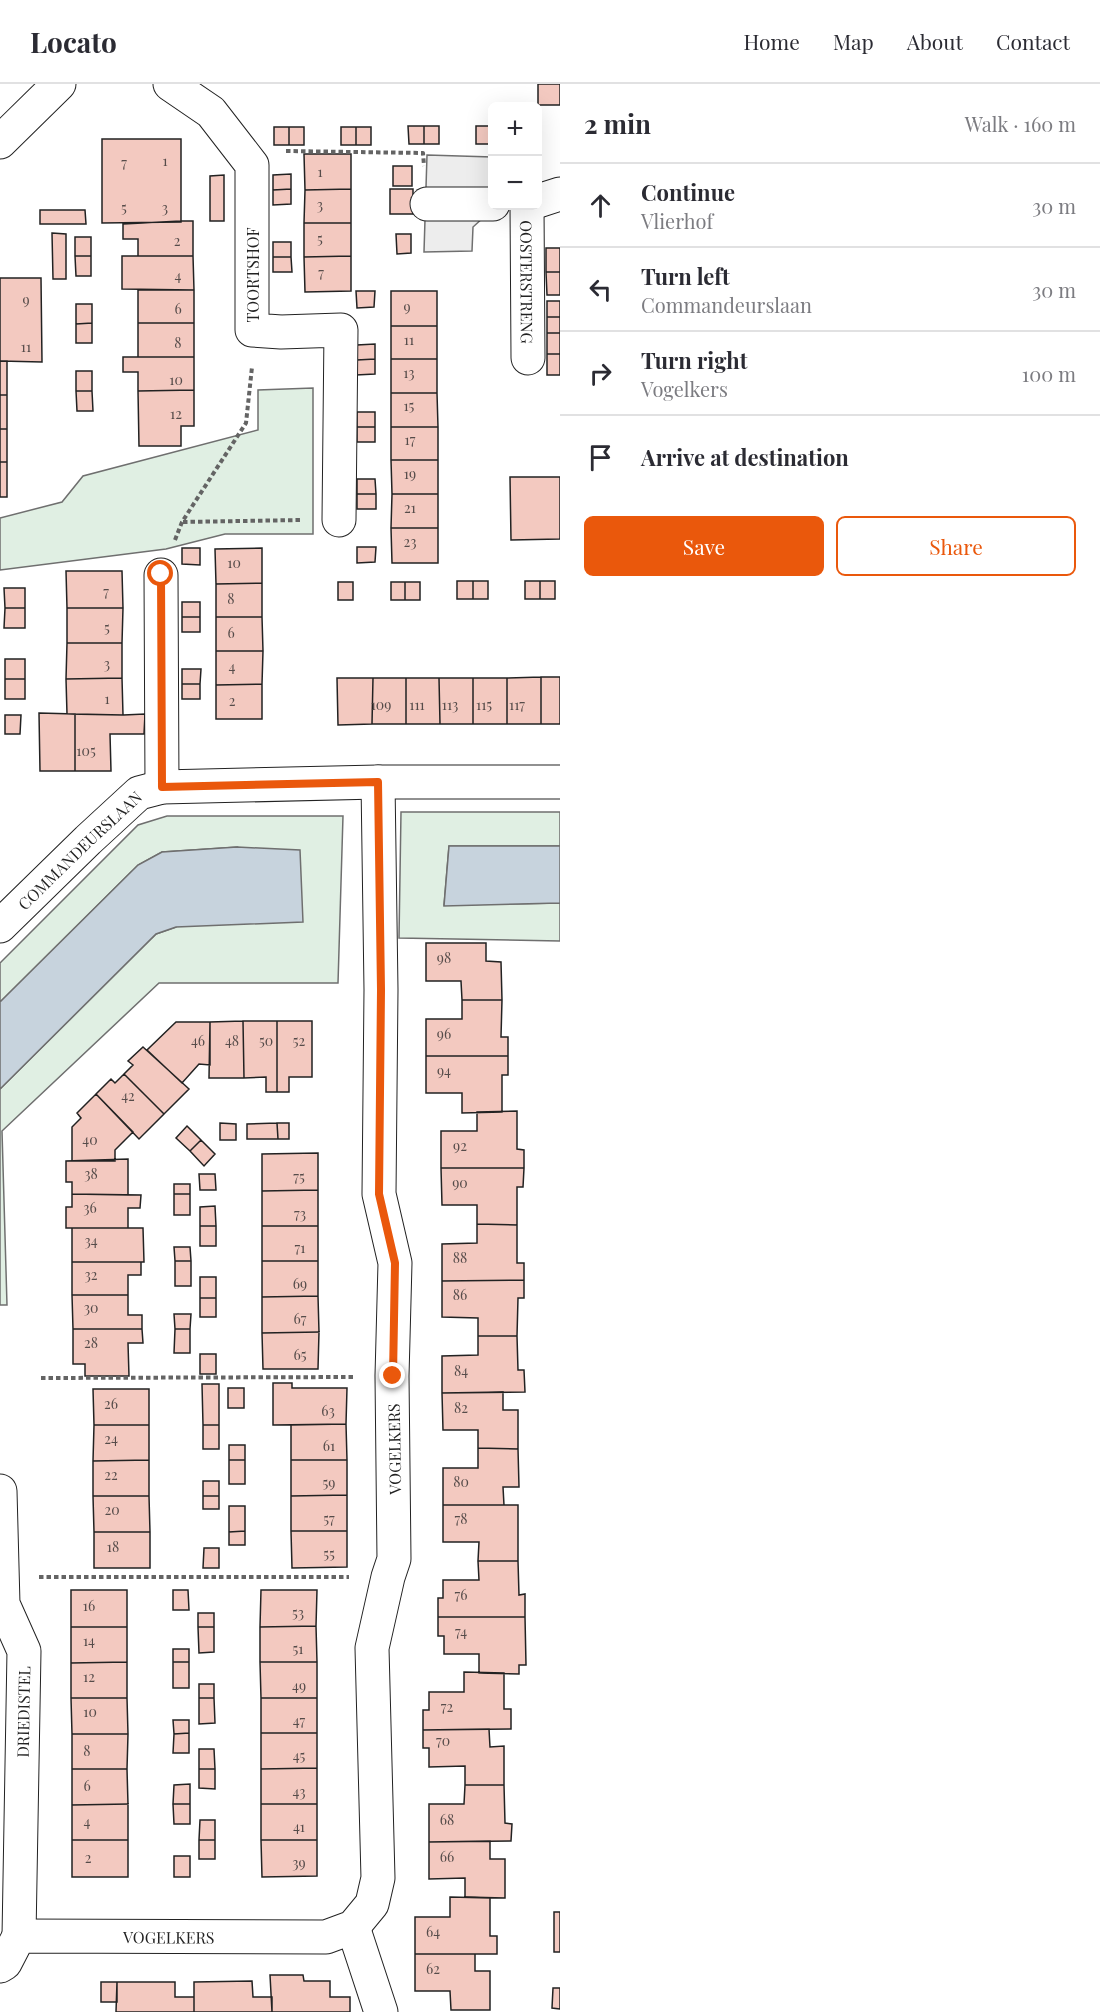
<!DOCTYPE html>
<html lang="en">
<head>
<meta charset="utf-8">
<style>
	body { margin:0; font-family:"Playfair Display",serif; background:#f2f2f3; color:#2b2b33 }
	.controls { position:absolute; right:18px; top:18px; display:grid; overflow:hidden; border-radius:9px; box-shadow:0 6px 24px #0002 }
	.controls button { width:54px; height:54px; display:grid; place-items:center; padding:0; border:0; border-bottom:2px solid #e1e1e2; background:#fff; color:#2b2b33; font:30px sans-serif }
	.stop { position:absolute; width:18px; height:18px; margin:-14px; border:4px solid #ea580c; border-radius:50%; background:#fff }
	.stop.end { background:#ea580c; border-color:#fff; box-shadow:0 2px 6px #0008 }
	.list { margin:0; padding:0; list-style:none }
	h2 { display:flex; justify-content:space-between; align-items:center; height:78px; margin:0; padding:0 24px; font-size:26px }
	h2 small { font-size:20px; font-weight:400; color:#7c7c81 }
	.list li { display:grid; grid-template-columns:39px 1fr auto; gap:18px; align-items:center; box-sizing:border-box; height:84px; padding:0 24px; border-top:2px solid #e1e1e2 }
	.list b { display:block; font-size:22px; white-space:nowrap }
	.list p { margin:0; font-size:20px; white-space:nowrap; color:#7c7c81 }
	.list em { font-size:20px; font-style:normal; color:#7c7c81 }
	.actions { display:flex; gap:12px; padding:18px 24px }
	.actions a { flex:1; padding:14px 0; border:2px solid #ea580c; border-radius:9px; text-align:center; font-size:21px; color:#ea580c }
	.actions .main { background:#ea580c; color:#fff }
	.icon { flex:none; width:33px; height:33px; fill:none; stroke:currentColor; stroke-width:2; stroke-linecap:round; stroke-linejoin:round }
	.map { position:relative; flex:none; width:560px; height:1928px; overflow:hidden }
	header { display:flex; align-items:center; gap:36px; box-sizing:border-box; height:84px; padding:0 30px; background:#fff; border-bottom:2px solid #e1e1e2 }
	header strong { font-size:28px }
	nav { display:flex; gap:33px; margin-inline-start:auto; font-size:21px }
	main { display:flex }
	aside { flex:1; background:#fff }
	.map>svg:first-child { display:block }
	.green { fill:#e0efe3; stroke:#6f6f6f; stroke-width:1.5 }
	.parking { fill:#ededed; stroke:#6f6f6f; stroke-width:1.5 }
	.water { fill:#c7d3dd; stroke:#6f6f6f; stroke-width:1.5 }
	.building { fill:#f3c9c0; stroke:#222; stroke-width:1.5 }
	.lines { fill:none; stroke-linecap:round; stroke-linejoin:round }
	.minor-casing { stroke:#222; stroke-width:35 }
	.path { stroke:#646464; stroke-width:4; stroke-dasharray:4.5 3; stroke-linecap:butt }
	.minor { stroke:#fff; stroke-width:33 }
	.route { stroke:#ea580c; stroke-width:8 }
	.labels { text-anchor:middle; dominant-baseline:central; stroke-width:4.5; stroke-linejoin:round; paint-order:stroke }
	.number-label { font-size:14px; fill:#564c4a }
	.street-label { font-size:16px; fill:#222; stroke:#fff }
</style>
</head>
<body>
<header>
<strong>Locato</strong>
<nav><a>Home</a><a>Map</a><a>About</a><a>Contact</a></nav>
</header>
<main>
<div class="map">
<svg width="560" height="1928" viewBox="0 0 560 1928">
	<rect width="100%" height="100%" fill="#fff"/>
	<path class="green" d="M313 304V450H225L166 465 0 486V434L62 418 83 392 258 346V306Z
		M401 728H560V762H449L444 821 560 819V857L399 854Z
		M167 732H343L338 899H159L2 1047 7 1221H0V1005L156 850 176 843 237 763 162 768 138 781 0 918V879L138 741Z"/>
	<path class="parking" d="M427 71 492 73 493 122H496L473 143 472 167 424 168Z"/>
	<path class="water" d="M449 762H560V819L444 822Z
		M237 763 300 766 303 838 176 843 156 850 0 1005V918L138 781 162 768Z"/>
	<path class="building" d="M538 0H560V21H538Z
		M408 42H424V60H409Z
		M424 42H439V60H424Z
		M476 42H491V60H476Z
		M274 43H289V61H274Z
		M289 43H304V61H289Z
		M341 43H356V61H341Z
		M356 43H371V61H356Z
		M102 55H181V138L102 139Z
		M304 70H351V105L305 106Z
		M393 82H412V102H393Z
		M291 90V105L273 106V91Z
		M224 91V137H210V92Z
		M291 105V120L273 121V106Z
		M351 105V139H304L305 106Z
		M390 105H413V130H390Z
		M40 126H85L86 140H40Z
		M181 137H193V172H138V155H123V140Z
		M304 139H351V172L304 173Z
		M52 149 66 150V195H53Z
		M396 150H411V169L397 170Z
		M75 153H91V172H75Z
		M273 158H291V173H273Z
		M546 164H560V188H546Z
		M75 172H91V192H76Z
		M122 172H193L194 206 122 205Z
		M351 172V207L305 208 304 173Z
		M273 173H291L292 188H273Z
		M546 188H560V211H547Z
		M0 194H41L42 278 0 277Z
		M138 206H194V239H138Z
		M356 207H375L374 223 357 224Z
		M391 207H437V242H391Z
		M547 217H560V233H547Z
		M76 220H92V239L76 240Z
		M547 233H560V249H547Z
		M92 239V259H76V240Z
		M138 239H194V273H138Z
		M391 242H437V275H391Z
		M547 249H560V270H547Z
		M375 260V275L357 276V261Z
		M547 270H560V291H547Z
		M123 273H194V306L138 307V288H123Z
		M375 275V290L356 291 357 276Z
		M391 275H437V309H391Z
		M0 277H7V311H0Z
		M76 287H92V307H76Z
		M194 306V342H181V362H139L138 307Z
		M76 307H92L93 327H77Z
		M391 309H437L438 343H391Z
		M0 311H7V345H0Z
		M357 328H375V343H357Z
		M357 343H375V358H357Z
		M391 343H438V376H391Z
		M0 345H7V378H0Z
		M391 376H438V410H392Z
		M0 378H7V413H0Z
		M510 393H560V455L511 456Z
		M357 395H375L376 410H357Z
		M357 410H376V425H357Z
		M392 410H438V444H391Z
		M391 444H438V479H392Z
		M357 463H376L375 478 357 479Z
		M182 464H200V481L182 480Z
		M262 464V499L216 500 215 465Z
		M66 487H122L123 524H67Z
		M457 497H473V515H457Z
		M473 497H488V515H473Z
		M525 497H540V515H525Z
		M540 497H555V515H540Z
		M338 498H353V516H338Z
		M391 498H405V516H391Z
		M405 498H420V516H405Z
		M262 499V533H216V500Z
		M4 504H25V524H5Z
		M182 518H200V533H182Z
		M5 524H25V544H4Z
		M67 524H123L122 559H67Z
		M182 533H200V548H182Z
		M216 533H262L263 567H216Z
		M67 559H122V594L66 595Z
		M216 567H263L262 600 216 601Z
		M5 575H25V595H5Z
		M182 585H201L200 600H182Z
		M541 593H560V640H541Z
		M541 593V640H507V594Z
		M122 594 123 631 67 630 66 595Z
		M337 594H373L372 640 338 641Z
		M373 594H406V640H372Z
		M406 594H439L440 640H406Z
		M439 594H473V640H440Z
		M473 594H507V640H473Z
		M5 595H25V615H5Z
		M182 600H200V615H182Z
		M262 600V635H216V601Z
		M39 629 75 630V687H40Z
		M75 630 123 631 145 630 144 650H110L111 687H75Z
		M5 631H21L20 650H5Z
		M426 859H486V877L501 878 502 916H462L461 897H426Z
		M462 916H502L501 953H508V972H426V935H462Z
		M243 937 244 994H209L210 938Z
		M243 937H277V1008H266V993L244 994Z
		M277 937H312V993H289V1008H277Z
		M176 938H210V981L199 980 182 999 147 966Z
		M143 963 189 1005 164 1030 124 990 133 981 128 977Z
		M426 972H508V991H502V1028L462 1029V1009H426Z
		M124 990 164 1030 139 1055 96 1010 111 995 115 999Z
		M96 1010 133 1048 115 1066V1077H72V1043L81 1034 77 1029Z
		M517 1027V1065L524 1066V1084H441V1047H477V1028Z
		M220 1039 236 1040V1056H220Z
		M277 1039H289V1055H278Z
		M277 1039 278 1055H247V1040Z
		M187 1042 201 1056 190 1067 176 1054Z
		M201 1056 215 1070 204 1082 190 1067Z
		M318 1069V1106L262 1107V1070Z
		M128 1075V1111L72 1110V1098H66V1077Z
		M441 1084H524L523 1103H517V1141L477 1140V1121H442Z
		M199 1090H215L216 1106H200Z
		M174 1100H190V1110H174Z
		M318 1106V1142H262V1107Z
		M72 1110 141 1111 140 1124H128V1144H66V1123H72Z
		M174 1110H190V1131H174Z
		M215 1122 216 1142H200V1123Z
		M477 1140 517 1141V1179H524V1196L442 1197V1160L477 1159Z
		M200 1142H216V1162H200Z
		M262 1142H318V1177H262Z
		M72 1144H143L144 1178H72Z
		M174 1163H190L191 1177H175Z
		M175 1177H191V1202H175Z
		M262 1177H318V1212L262 1213Z
		M72 1178H141V1191H128V1211H72Z
		M200 1193H216V1214H200Z
		M524 1196V1214H518L517 1252H478V1234L442 1233V1197Z
		M72 1211H128V1231H142V1245H73Z
		M318 1212 319 1248 262 1249V1213Z
		M200 1214H216V1233H200Z
		M174 1230H191L190 1245H175Z
		M73 1245H142L143 1259H128L129 1292H85V1280H73Z
		M175 1245H190V1269H174Z
		M319 1248 318 1285H263L262 1249Z
		M478 1252H517L518 1286H524L525 1308 442 1309V1272L478 1271Z
		M200 1270H216V1290H200Z
		M273 1299H292V1304H347L346 1340 273 1341Z
		M202 1300H219V1341H203Z
		M228 1304H244V1324H228Z
		M93 1305H149V1341H94Z
		M503 1308V1326H518V1365L478 1364V1346H443L442 1309Z
		M346 1340 347 1376H291V1341Z
		M94 1341H149V1376L93 1377Z
		M203 1341H219V1365H203Z
		M229 1361H245V1376H229Z
		M478 1364 518 1365 519 1403H503L504 1421H443V1384H478Z
		M149 1376V1412H93V1377Z
		M229 1376H245V1400H229Z
		M291 1376H347V1411L291 1412Z
		M203 1397H219V1412H203Z
		M347 1411V1447H291V1412Z
		M93 1412H149L150 1448H94Z
		M203 1412H219V1425H203Z
		M443 1421H518V1477H478L479 1458H443Z
		M229 1422H245V1447L229 1448Z
		M245 1447V1461H229V1448Z
		M291 1447H347V1483L292 1484Z
		M94 1448H150V1484H94Z
		M204 1464H219V1484H203Z
		M478 1477H518L519 1511 525 1510V1533H438V1514H443V1496H479Z
		M71 1506H127V1543H71Z
		M173 1506H188L189 1526H173Z
		M261 1506H317L316 1542 260 1543Z
		M198 1529H214V1543H198Z
		M438 1533H525L526 1581H519V1590L479 1589V1570H444V1552H438Z
		M316 1542 317 1578H260V1543Z
		M71 1543H127V1578L71 1579Z
		M198 1543H214V1568L199 1569Z
		M173 1565H189V1578H173Z
		M127 1578V1614H71V1579Z
		M173 1578H189V1604H173Z
		M260 1578H317V1614H261Z
		M464 1588 504 1589V1625H511V1645L423 1646V1626H429V1608H464Z
		M199 1600H214V1614H199Z
		M71 1614H127L128 1650H72Z
		M199 1614H214L215 1639 199 1640Z
		M261 1614H317V1649H261Z
		M173 1636H189V1649L174 1650Z
		M489 1645 490 1663 504 1662V1701H465V1682L429 1683V1664H423V1646Z
		M189 1649V1669H173L174 1650Z
		M261 1649H317V1684L261 1685Z
		M72 1650H128L127 1685H72Z
		M199 1665H214L215 1685H199Z
		M317 1684V1720H261V1685Z
		M72 1685H127L128 1720 72 1721Z
		M199 1685H215V1705L199 1704Z
		M190 1700V1720H173L174 1701Z
		M465 1701H504L505 1739 512 1740 511 1757 429 1758V1720H464Z
		M128 1720V1756H72V1721Z
		M173 1720H190V1740H174Z
		M261 1720H317V1756H261Z
		M200 1736H215V1756H199Z
		M72 1756H128V1793H72Z
		M199 1756H215V1775H199Z
		M261 1756H317V1792L262 1793Z
		M490 1757V1775H505V1814L465 1813V1794L429 1795V1758Z
		M174 1772H190V1793H174Z
		M450 1813 490 1814V1852H497V1870H415V1833H450Z
		M554 1828H560V1868H554Z
		M415 1870H475V1887H490V1926H451L450 1907H415Z
		M270 1891H303L304 1897H330V1913H350V1928H272Z
		M252 1897 253 1913H272V1928H194V1898Z
		M101 1898H117V1918H101Z
		M117 1898H175V1913H194V1928H116Z
		M553 1904H560V1925L552 1924Z"/>
	<g class="lines">
		<g class="minor-casing">
			<g id="minor">
				<path d="M170 0 211 28 252 81V246L281 248 341 246 339 436"/>
				<path d="M0 58 59 0"/>
				<path d="M538 117 560 110"/>
				<path d="M427 120H493"/>
				<path id="s1" d="M527 122 528 274"/>
				<path d="M161 491 162 703"/>
				<path id="s2" d="M0 842 88 756 139 709 162 703 378 698H560"/>
				<path d="M0 1407 3 1520 24 1567 19 1852"/>
				<path d="M353 1843 381 1928"/>
				<path id="s3" d="M0 1882 5 1879 19 1852 326 1853 353 1843 372 1820 378 1794 372 1564 388 1493 394 1475 392 1292 395 1179 379 1110 381 906 378 698"/>
			</g>
		</g>
		<path class="path" d="M286 67 423 69 424 82
			M183 438 301 436
			M175 456 182 438 246 339 252 283
			M41 1294 355 1293
			M39 1493H349"/>
		<use href="#minor" class="minor"/>
	</g>
	<g class="lines">
		<path class="route" d="M161 490 162 703 378 698 381 906 379 1110 395 1179 393 1292"/>
	</g>
	<g class="labels">
		<g class="number-label">
			<text x="165" y="76">1</text>
			<text x="124" y="78">7</text>
			<text x="320" y="87">1</text>
			<text x="320" y="120">3</text>
			<text x="124" y="123">5</text>
			<text x="165" y="123">3</text>
			<text x="320" y="154">5</text>
			<text x="177" y="156">2</text>
			<text x="321" y="188">7</text>
			<text x="178" y="191">4</text>
			<text x="26" y="215">9</text>
			<text x="407" y="222">9</text>
			<text x="178" y="224">6</text>
			<text x="409" y="255">11</text>
			<text x="178" y="258">8</text>
			<text x="26" y="262">11</text>
			<text x="409" y="288">13</text>
			<text x="176" y="295">10</text>
			<text x="409" y="321">15</text>
			<text x="176" y="329">12</text>
			<text x="410" y="355">17</text>
			<text x="410" y="389">19</text>
			<text x="410" y="423">21</text>
			<text x="410" y="457">23</text>
			<text x="234" y="478">10</text>
			<text x="106" y="507">7</text>
			<text x="231" y="514">8</text>
			<text x="107" y="543">5</text>
			<text x="231" y="548">6</text>
			<text x="107" y="579">3</text>
			<text x="232" y="582">4</text>
			<text x="107" y="614">1</text>
			<text x="232" y="616">2</text>
			<text x="381" y="620">109</text>
			<text x="417" y="620">111</text>
			<text x="450" y="620">113</text>
			<text x="484" y="620">115</text>
			<text x="517" y="620">117</text>
			<text x="86" y="666">105</text>
			<text x="444" y="873">98</text>
			<text x="444" y="949">96</text>
			<text x="198" y="956">46</text>
			<text x="232" y="956">48</text>
			<text x="266" y="956">50</text>
			<text x="299" y="956">52</text>
			<text x="444" y="986">94</text>
			<text x="128" y="1011">42</text>
			<text x="90" y="1055">40</text>
			<text x="460" y="1061">92</text>
			<text x="91" y="1089">38</text>
			<text x="299" y="1092">75</text>
			<text x="460" y="1098">90</text>
			<text x="90" y="1123">36</text>
			<text x="300" y="1129">73</text>
			<text x="91" y="1156">34</text>
			<text x="300" y="1163">71</text>
			<text x="460" y="1173">88</text>
			<text x="91" y="1190">32</text>
			<text x="300" y="1199">69</text>
			<text x="460" y="1210">86</text>
			<text x="91" y="1223">30</text>
			<text x="300" y="1234">67</text>
			<text x="91" y="1258">28</text>
			<text x="300" y="1270">65</text>
			<text x="461" y="1286">84</text>
			<text x="111" y="1319">26</text>
			<text x="461" y="1323">82</text>
			<text x="328" y="1326">63</text>
			<text x="111" y="1354">24</text>
			<text x="329" y="1361">61</text>
			<text x="111" y="1390">22</text>
			<text x="461" y="1397">80</text>
			<text x="329" y="1398">59</text>
			<text x="112" y="1425">20</text>
			<text x="329" y="1434">57</text>
			<text x="461" y="1434">78</text>
			<text x="113" y="1462">18</text>
			<text x="329" y="1469">55</text>
			<text x="461" y="1510">76</text>
			<text x="89" y="1521">16</text>
			<text x="298" y="1528">53</text>
			<text x="461" y="1547">74</text>
			<text x="89" y="1556">14</text>
			<text x="298" y="1564">51</text>
			<text x="89" y="1592">12</text>
			<text x="299" y="1601">49</text>
			<text x="447" y="1622">72</text>
			<text x="90" y="1627">10</text>
			<text x="299" y="1636">47</text>
			<text x="443" y="1656">70</text>
			<text x="87" y="1666">8</text>
			<text x="299" y="1671">45</text>
			<text x="87" y="1701">6</text>
			<text x="299" y="1707">43</text>
			<text x="447" y="1735">68</text>
			<text x="87" y="1737">4</text>
			<text x="299" y="1742">41</text>
			<text x="447" y="1772">66</text>
			<text x="88" y="1773">2</text>
			<text x="299" y="1778">39</text>
			<text x="433" y="1847">64</text>
			<text x="433" y="1884">62</text>
		</g>
		<g class="street-label">
			<text transform="translate(252 191) rotate(-90)">TOORTSHOF</text>
			<text stroke="none"><textPath href="#s1" startOffset="76">OOSTERSTRENG</textPath></text>
			<text stroke="none"><textPath href="#s2" startOffset="110">COMMANDEURSLAAN</textPath></text>
			<text transform="translate(394 1365) rotate(-91)">VOGELKERS</text>
			<text transform="translate(23 1628) rotate(-89)">DRIEDISTEL</text>
			<text stroke="none"><textPath href="#s3" startOffset="186">VOGELKERS</textPath></text>
		</g>
	</g>
</svg>
<div class="controls">
<button>+</button>
<button>−</button>
</div>
<div class="stop" style="left:161px;top:490px"></div>
<div class="stop end" style="left:393px;top:1292px"></div>
</div>
<aside>
<h2>2 min<small>Walk · 160 m</small></h2>
<ul class="list">
<li><svg class="icon" aria-label="ahead" viewBox="0 0 24 24"><path d="M12 20V5M6 11l6-6 6 6"/></svg><div><b>Continue</b><p>Vlierhof</p></div><em>30 m</em></li>
<li><svg class="icon" aria-label="left" viewBox="0 0 24 24"><path d="M17 20v-9H6M10 6l-5 5 5 5"/></svg><div><b>Turn left</b><p>Commandeurslaan</p></div><em>30 m</em></li>
<li><svg class="icon" aria-label="right" viewBox="0 0 24 24"><path d="M7 20v-9h11M14 6l5 5-5 5"/></svg><div><b>Turn right</b><p>Vogelkers</p></div><em>100 m</em></li>
<li><svg class="icon" aria-label="arrive" viewBox="0 0 24 24"><path d="M6 21V4h12l-3 4 3 4H6"/></svg><div><b>Arrive at destination</b></div></li>
</ul>
<div class="actions"><a class="main">Save</a><a>Share</a></div>
</aside>
</main>
</body>
</html>
